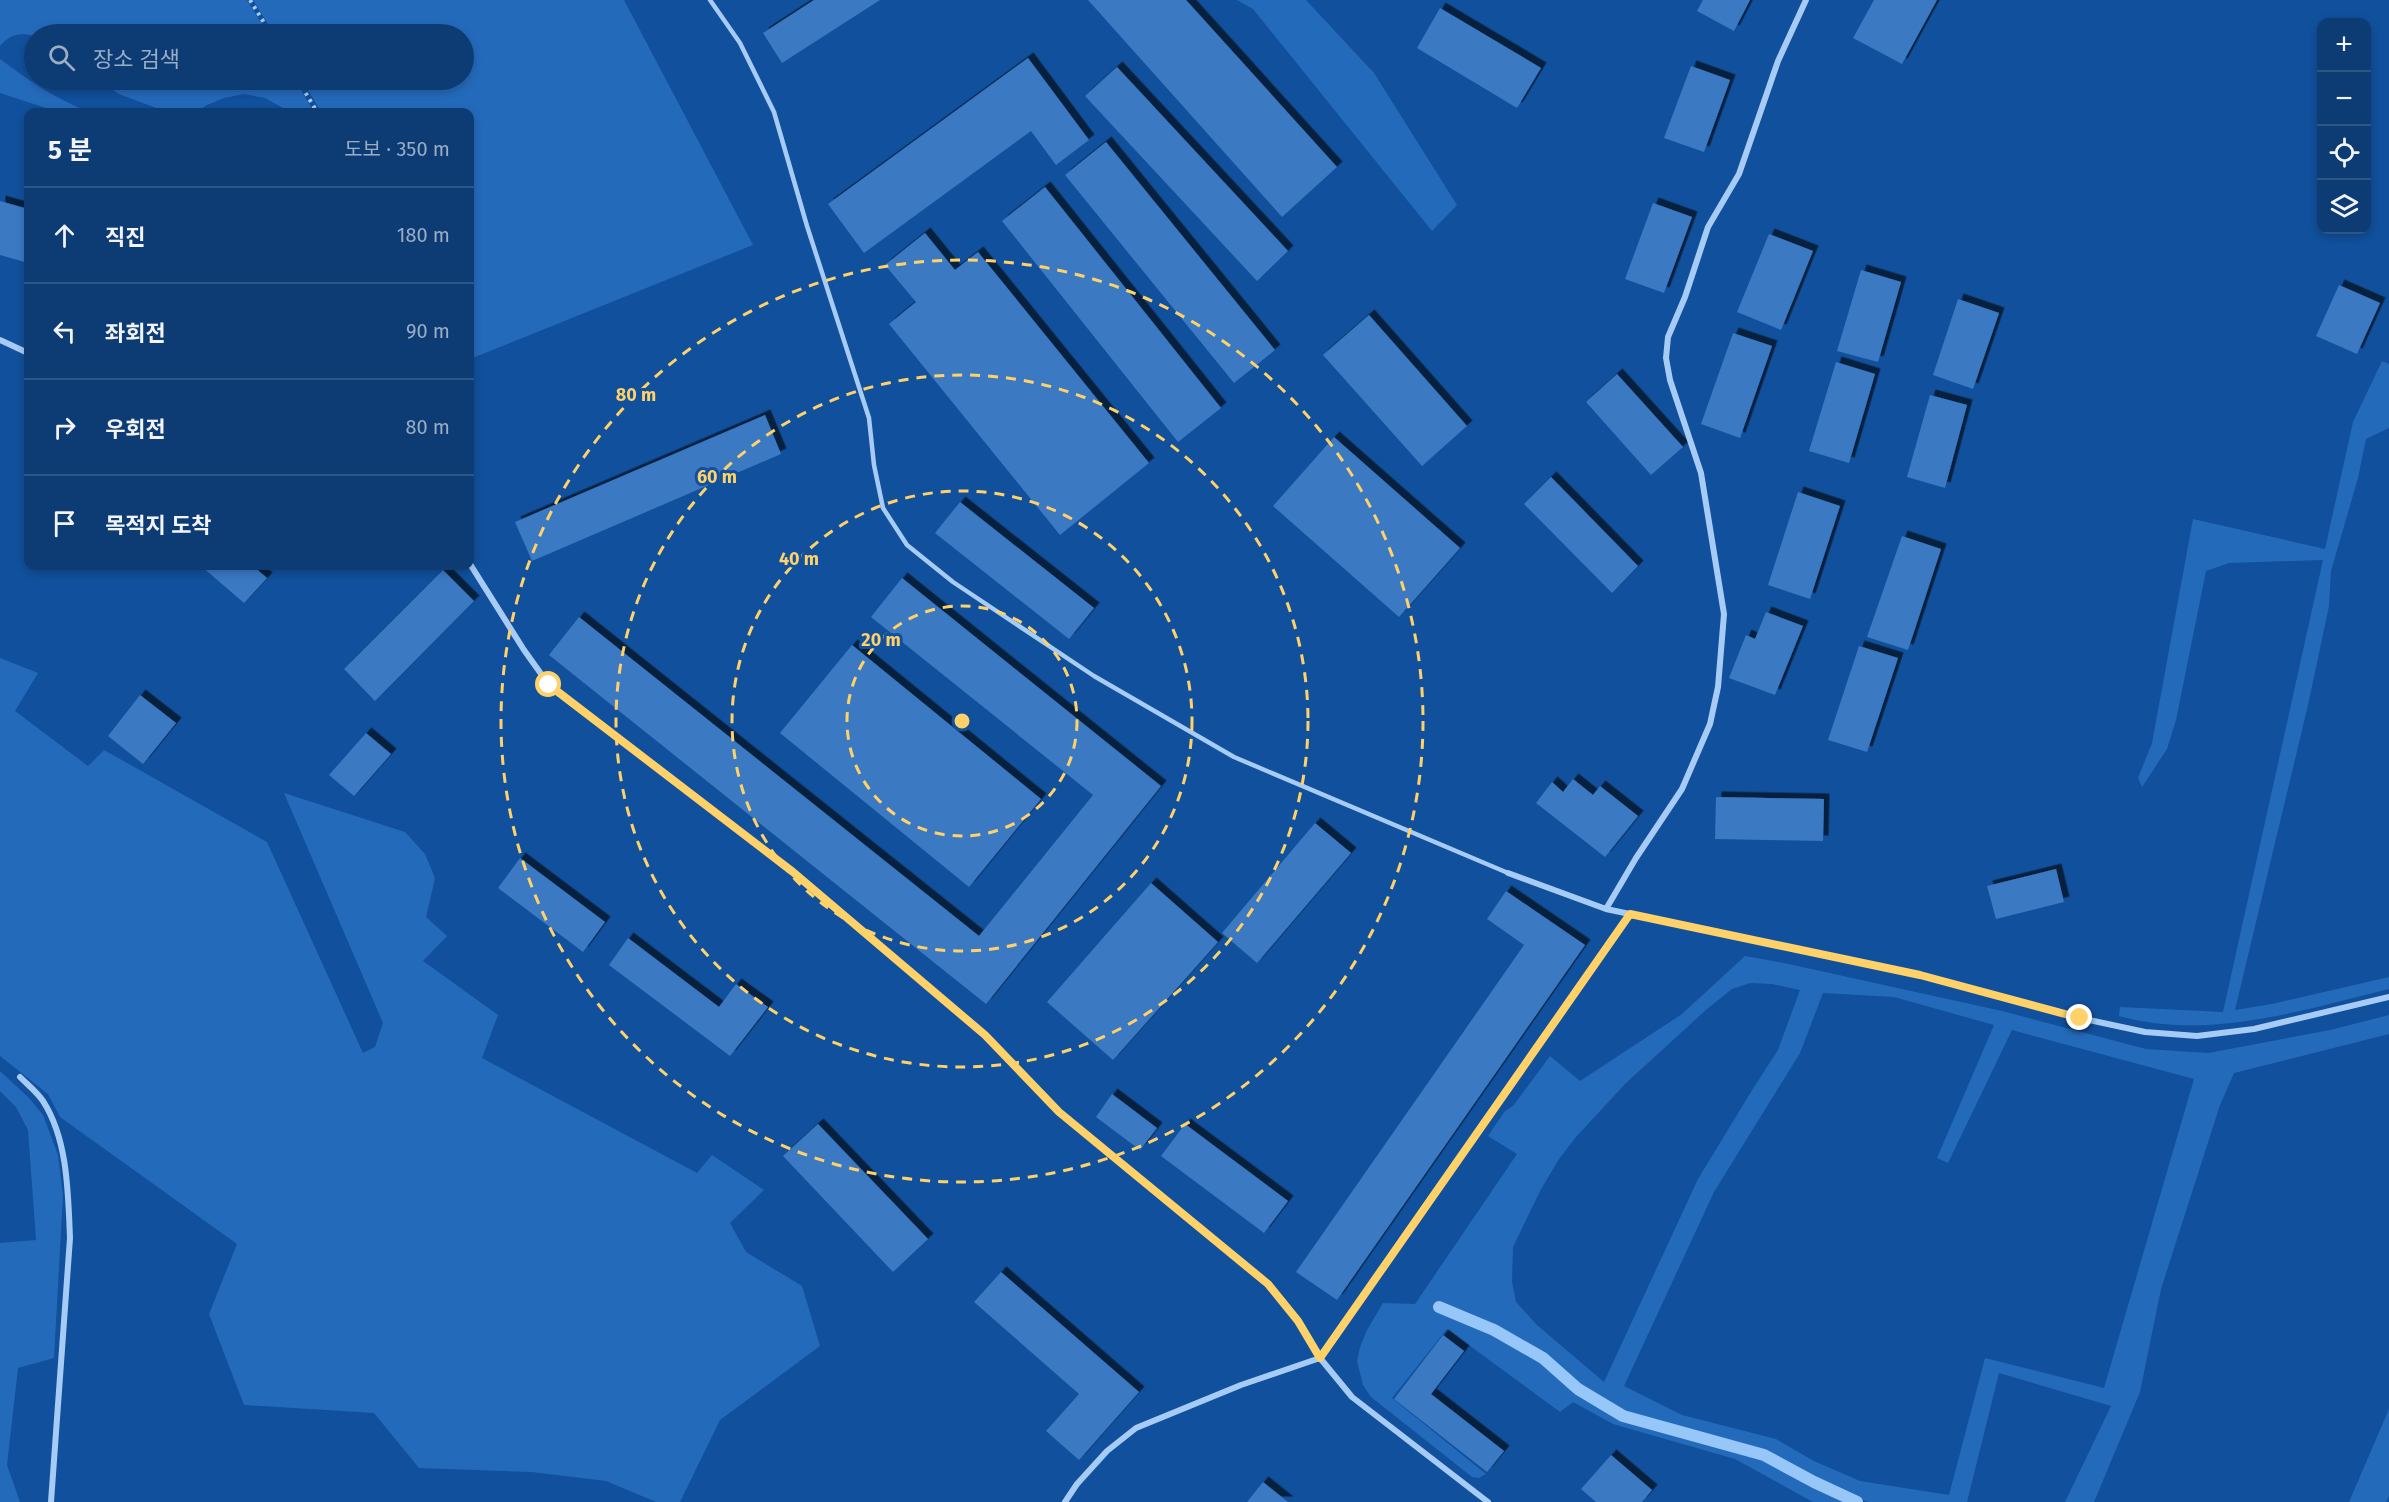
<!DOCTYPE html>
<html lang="ko">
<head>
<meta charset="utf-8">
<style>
	body { margin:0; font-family:"Fira Sans","Noto Sans KR",sans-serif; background:#16437a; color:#f1f3f6 }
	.controls { position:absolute; right:18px; top:18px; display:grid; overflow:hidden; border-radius:12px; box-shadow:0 3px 9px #0003 }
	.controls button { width:54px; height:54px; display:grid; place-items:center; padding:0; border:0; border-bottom:2px solid #2d5687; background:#0d3c75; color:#f1f3f6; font:30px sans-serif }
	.stop { position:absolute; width:18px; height:18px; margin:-14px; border:4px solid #ffd169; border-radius:50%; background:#fff }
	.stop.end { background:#ffd169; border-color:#fff; box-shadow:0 2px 6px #0008 }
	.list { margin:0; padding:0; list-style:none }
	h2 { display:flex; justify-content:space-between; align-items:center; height:78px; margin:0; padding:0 24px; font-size:26px }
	h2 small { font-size:20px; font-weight:400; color:#9aadc5 }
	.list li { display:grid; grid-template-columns:39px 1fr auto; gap:18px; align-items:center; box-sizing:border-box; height:96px; padding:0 24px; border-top:2px solid #2d5687 }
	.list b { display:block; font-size:22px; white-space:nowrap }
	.list em { font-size:20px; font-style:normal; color:#9aadc5 }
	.icon { flex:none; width:33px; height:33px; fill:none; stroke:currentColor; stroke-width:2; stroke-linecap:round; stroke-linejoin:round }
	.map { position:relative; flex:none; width:2389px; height:1502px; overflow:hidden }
	.search { position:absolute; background:#0d3c75; box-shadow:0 3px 9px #0003; left:24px; top:24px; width:450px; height:66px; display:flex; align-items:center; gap:15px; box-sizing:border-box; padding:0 21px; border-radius:33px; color:#9aadc5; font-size:22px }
	.panel { position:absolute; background:#0d3c75; box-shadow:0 3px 9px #0003; left:24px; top:108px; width:450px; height:462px; border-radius:12px }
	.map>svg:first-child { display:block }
	.green { fill:#246abb; fill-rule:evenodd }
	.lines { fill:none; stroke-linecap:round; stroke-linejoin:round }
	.stream { stroke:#97c6f8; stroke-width:12 }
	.building { fill:#3a79c3; filter:url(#shadow) }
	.path { stroke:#a6cbf4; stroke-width:4; stroke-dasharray:3 4.5; stroke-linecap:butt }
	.lane { stroke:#a6cbf4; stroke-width:4.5 }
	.street { stroke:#a6cbf4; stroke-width:6 }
	.route { stroke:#ffd169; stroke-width:8 }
	.ring { fill:none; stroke:#ffd169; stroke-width:3; stroke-dasharray:10 8 }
	.centre { fill:#ffd169; stroke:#11509c; stroke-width:3 }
	.ring-label { font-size:18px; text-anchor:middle; font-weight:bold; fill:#ffd169; stroke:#11509c; stroke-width:6; stroke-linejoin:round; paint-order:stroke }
</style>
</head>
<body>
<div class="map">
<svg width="2389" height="1502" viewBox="0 0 2389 1502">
	<defs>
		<filter id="shadow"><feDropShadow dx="5.5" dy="-5.5" stdDeviation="0" flood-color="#0009"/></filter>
	</defs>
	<rect width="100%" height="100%" fill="#11509c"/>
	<path class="green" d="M0 0H247L268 34H34V36C20 32 10 34 0 46Z
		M253 0H624L753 245 470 359V112H321L302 80H464V34H274Z
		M1237 0H1306L1374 73 1457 205 1432 231 1253 9Z
		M0 59C28 80 57 100 90 112H58L0 93Z
		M98 80H295L314 112H290L265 98 244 94 224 98 207 105 197 112H167L119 94Z
		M2382 361 2389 364V428L2366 439 2358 478 2331 571 2329 606 2308 705 2235 1010 2272 1004 2389 977V989C2303 1010 2208 1041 2119 1016L2120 1007 2223 1012 2323 560 2229 563 2206 571 2176 720 2167 749 2142 787 2138 778 2152 743 2193 519 2325 549 2353 422Z
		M0 658 38 673 15 711 88 766 104 750 267 842 363 1053 375 1047 383 1023 284 793 405 832 425 854 435 878 426 917 447 936 423 961 498 1015 482 1058 697 1173 712 1155 764 1190 730 1223 746 1252 802 1286 820 1346 720 1420 680 1502H656L606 1481 532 1472 419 1468 374 1413 244 1405 209 1314 237 1244 60 1117 48 1094 0 1056Z
		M1745 956 1784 963 2002 1011 2146 1049 2208 1053 2330 1030 2389 1015V1034L2234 1073 2220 1105 2161 1289 2140 1392 2094 1502H2065L2111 1406 1999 1373 1967 1502H1869L1852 1497 1815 1480 1765 1452 1624 1413 1580 1387 1544 1357 1495 1328 1440 1305H1435L1438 1310 1492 1333 1541 1361 1576 1392 1622 1419 1763 1458 1848 1502H1813L1735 1459 1613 1424 1573 1402 1560 1412 1447 1329 1392 1398 1486 1474 1479 1478 1472 1477 1371 1397 1363 1385 1357 1361 1360 1347 1367 1330 1383 1303 1415 1304 1517 1154 1488 1136 1505 1111 1513 1106 1550 1056 1580 1081 1682 1014ZM1750 983 1772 984 1800 990 1778 1050 1754 1087 1698 1179 1604 1382 1537 1325 1516 1302 1512 1282 1513 1247 1540 1191 1559 1159 1576 1137 1626 1083 1707 1009 1732 989ZM1823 993 1894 997 1994 1025 1937 1158 1948 1163 2012 1030 2194 1079 2104 1388 1985 1358 1949 1495 1860 1481 1814 1461 1776 1439 1682 1415 1624 1386 1714 1192 1800 1053Z
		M0 1071 29 1098 43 1115 58 1155 63 1196 54 1358 18 1368 7 1465 20 1502H0V1243L36 1240 28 1130 16 1107 0 1091Z
		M2389 1409V1496L2386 1502H2349Z"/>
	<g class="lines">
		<path class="stream" d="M1439 1307 1494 1330 1543 1358 1578 1389 1623 1416 1764 1455 1814 1482 1857 1502"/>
	</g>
	<path class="building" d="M814 0H880L782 63 763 33Z
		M1088 0H1186L1337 167 1282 217Z
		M1703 0H1750L1734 31 1697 11Z
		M1874 0H1937L1902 64 1853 38Z
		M1440 8 1541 68 1517 108 1417 48Z
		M1028 58 1089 140 1056 165 1031 131 864 253 828 204Z
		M1691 66 1730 80 1704 152 1664 138Z
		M1117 67 1288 251 1257 281 1085 96Z
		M1106 142 1275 350 1234 383 1065 175Z
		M1045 187 1221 408 1178 442 1002 221Z
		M0 201 28 209V263L0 255Z
		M1653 203 1692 217 1664 293 1625 279Z
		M925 233 955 270 978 252 1149 463 1060 535 889 324 916 302 885 265Z
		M1769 234 1813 251 1781 330 1737 312Z
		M1861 270 1901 282 1878 362 1837 351Z
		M2339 285 2380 303 2357 354 2316 336Z
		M1958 299 1999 313 1973 389 1933 375Z
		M1369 315 1467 426 1422 466 1323 355Z
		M1733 333 1772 346 1740 438 1701 424Z
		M1836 362 1875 374 1849 463 1809 451Z
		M1617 374 1683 447 1651 475 1586 402Z
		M1930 395 1967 405 1945 488 1907 477Z
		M765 415 781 454 532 561 515 522Z
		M1334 437 1460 548 1399 617 1273 506Z
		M1551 477 1638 566 1612 593 1524 504Z
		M1798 492 1840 506 1810 599 1768 585Z
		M960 502 1094 608 1069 639 935 533Z
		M1902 536 1941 549 1908 650 1867 637Z
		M201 566H253L267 578 244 603Z
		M443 570 474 601 375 701 344 669Z
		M902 578 1161 786 986 1004 549 655 579 617 979 936 1093 795 871 617Z
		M1766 612 1803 626 1775 695 1729 678 1746 635 1755 639Z
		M852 645 1041 799 969 887 780 733Z
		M1859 646 1898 658 1867 752 1828 740Z
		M140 695 176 723 143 764 108 736Z
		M366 733 391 754 354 796 329 775Z
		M1573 779 1593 795 1600 786 1638 816 1605 857 1536 803 1552 782 1563 792Z
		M1716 797 1824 799 1823 841 1715 839Z
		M1315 823 1351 853 1257 963 1222 933Z
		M520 858 605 922 583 952 498 888Z
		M2056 869 2064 902 1996 919 1987 886Z
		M1151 883 1218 942 1113 1060 1047 1002Z
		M1506 891 1585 945 1337 1300 1296 1272 1524 945 1487 919Z
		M628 938 719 1007 736 984 768 1007 730 1056 609 965Z
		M1112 1094 1157 1128 1140 1150 1096 1117Z
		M818 1124 928 1239 893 1272 783 1156Z
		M1185 1124 1288 1201 1264 1233 1161 1156Z
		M1001 1272 1139 1392 1079 1460 1046 1431 1079 1394 974 1302Z
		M1443 1335 1464 1351 1431 1394 1504 1451 1487 1472 1394 1399Z
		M1611 1455 1652 1490 1642 1502H1596L1581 1489Z
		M1263 1482 1288 1502H1247Z"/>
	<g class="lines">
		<path class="path" d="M250 0 271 34
			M298 80 317 112"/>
		<path class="lane" d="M710 0 740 43 774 112 807 226 869 418 874 465 883 508 907 545 953 582 1094 676 1234 757 1508 873"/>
		<path class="street" d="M0 340 28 353
			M470 564 524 650 549 685 793 872 985 1035 1059 1112 1268 1284 1298 1321 1320 1358 1352 1397 1488 1502
			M1508 873 1606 909 1920 975 2080 1018 2145 1032 2197 1036 2254 1029 2389 997
			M1606 909 1636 858 1682 789 1710 724 1718 687 1724 614 1701 473 1670 380 1666 358 1668 337 1685 297 1708 227 1739 174 1778 61 1806 0
			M20 1077C28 1085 37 1092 43 1101 68 1140 68 1193 70 1238L51 1502
			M1065 1502 1077 1484 1107 1451 1136 1428 1241 1385 1320 1358 1630 914"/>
	</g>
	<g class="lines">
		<path class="route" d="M549 685 793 872 985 1035 1059 1112 1268 1284 1298 1321 1320 1358 1630 914 1920 975 2080 1018"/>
	</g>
	<g class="ring">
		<circle cx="962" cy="721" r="115"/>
		<circle cx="962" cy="721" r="230"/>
		<circle cx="962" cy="721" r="346"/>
		<circle cx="962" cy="721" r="461"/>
	</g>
	<circle cx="962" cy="721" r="9" class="centre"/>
	<g class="ring-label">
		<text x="636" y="401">80 m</text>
		<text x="717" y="483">60 m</text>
		<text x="799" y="565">40 m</text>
		<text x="881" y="646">20 m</text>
	</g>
</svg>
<div class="controls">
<button>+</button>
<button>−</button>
<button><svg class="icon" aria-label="locate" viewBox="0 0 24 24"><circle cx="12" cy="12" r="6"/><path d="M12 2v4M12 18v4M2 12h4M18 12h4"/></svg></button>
<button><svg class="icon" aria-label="layers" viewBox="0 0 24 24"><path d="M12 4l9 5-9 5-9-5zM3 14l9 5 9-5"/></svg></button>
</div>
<div class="stop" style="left:549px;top:685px"></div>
<div class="stop end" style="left:2080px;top:1018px"></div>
<div class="search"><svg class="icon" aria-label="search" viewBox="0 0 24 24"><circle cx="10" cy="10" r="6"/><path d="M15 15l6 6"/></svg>장소 검색</div>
<section class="panel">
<h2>5 분<small>도보 · 350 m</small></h2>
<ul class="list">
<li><svg class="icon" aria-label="ahead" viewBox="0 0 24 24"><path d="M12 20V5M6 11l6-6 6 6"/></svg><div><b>직진</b></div><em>180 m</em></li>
<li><svg class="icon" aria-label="left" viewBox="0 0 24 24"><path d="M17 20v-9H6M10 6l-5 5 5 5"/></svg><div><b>좌회전</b></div><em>90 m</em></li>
<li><svg class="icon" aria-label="right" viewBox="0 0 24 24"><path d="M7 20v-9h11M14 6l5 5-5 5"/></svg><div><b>우회전</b></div><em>80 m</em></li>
<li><svg class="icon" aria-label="arrive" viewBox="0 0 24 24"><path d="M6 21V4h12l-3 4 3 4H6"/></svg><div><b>목적지 도착</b></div></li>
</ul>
</section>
</div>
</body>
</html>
